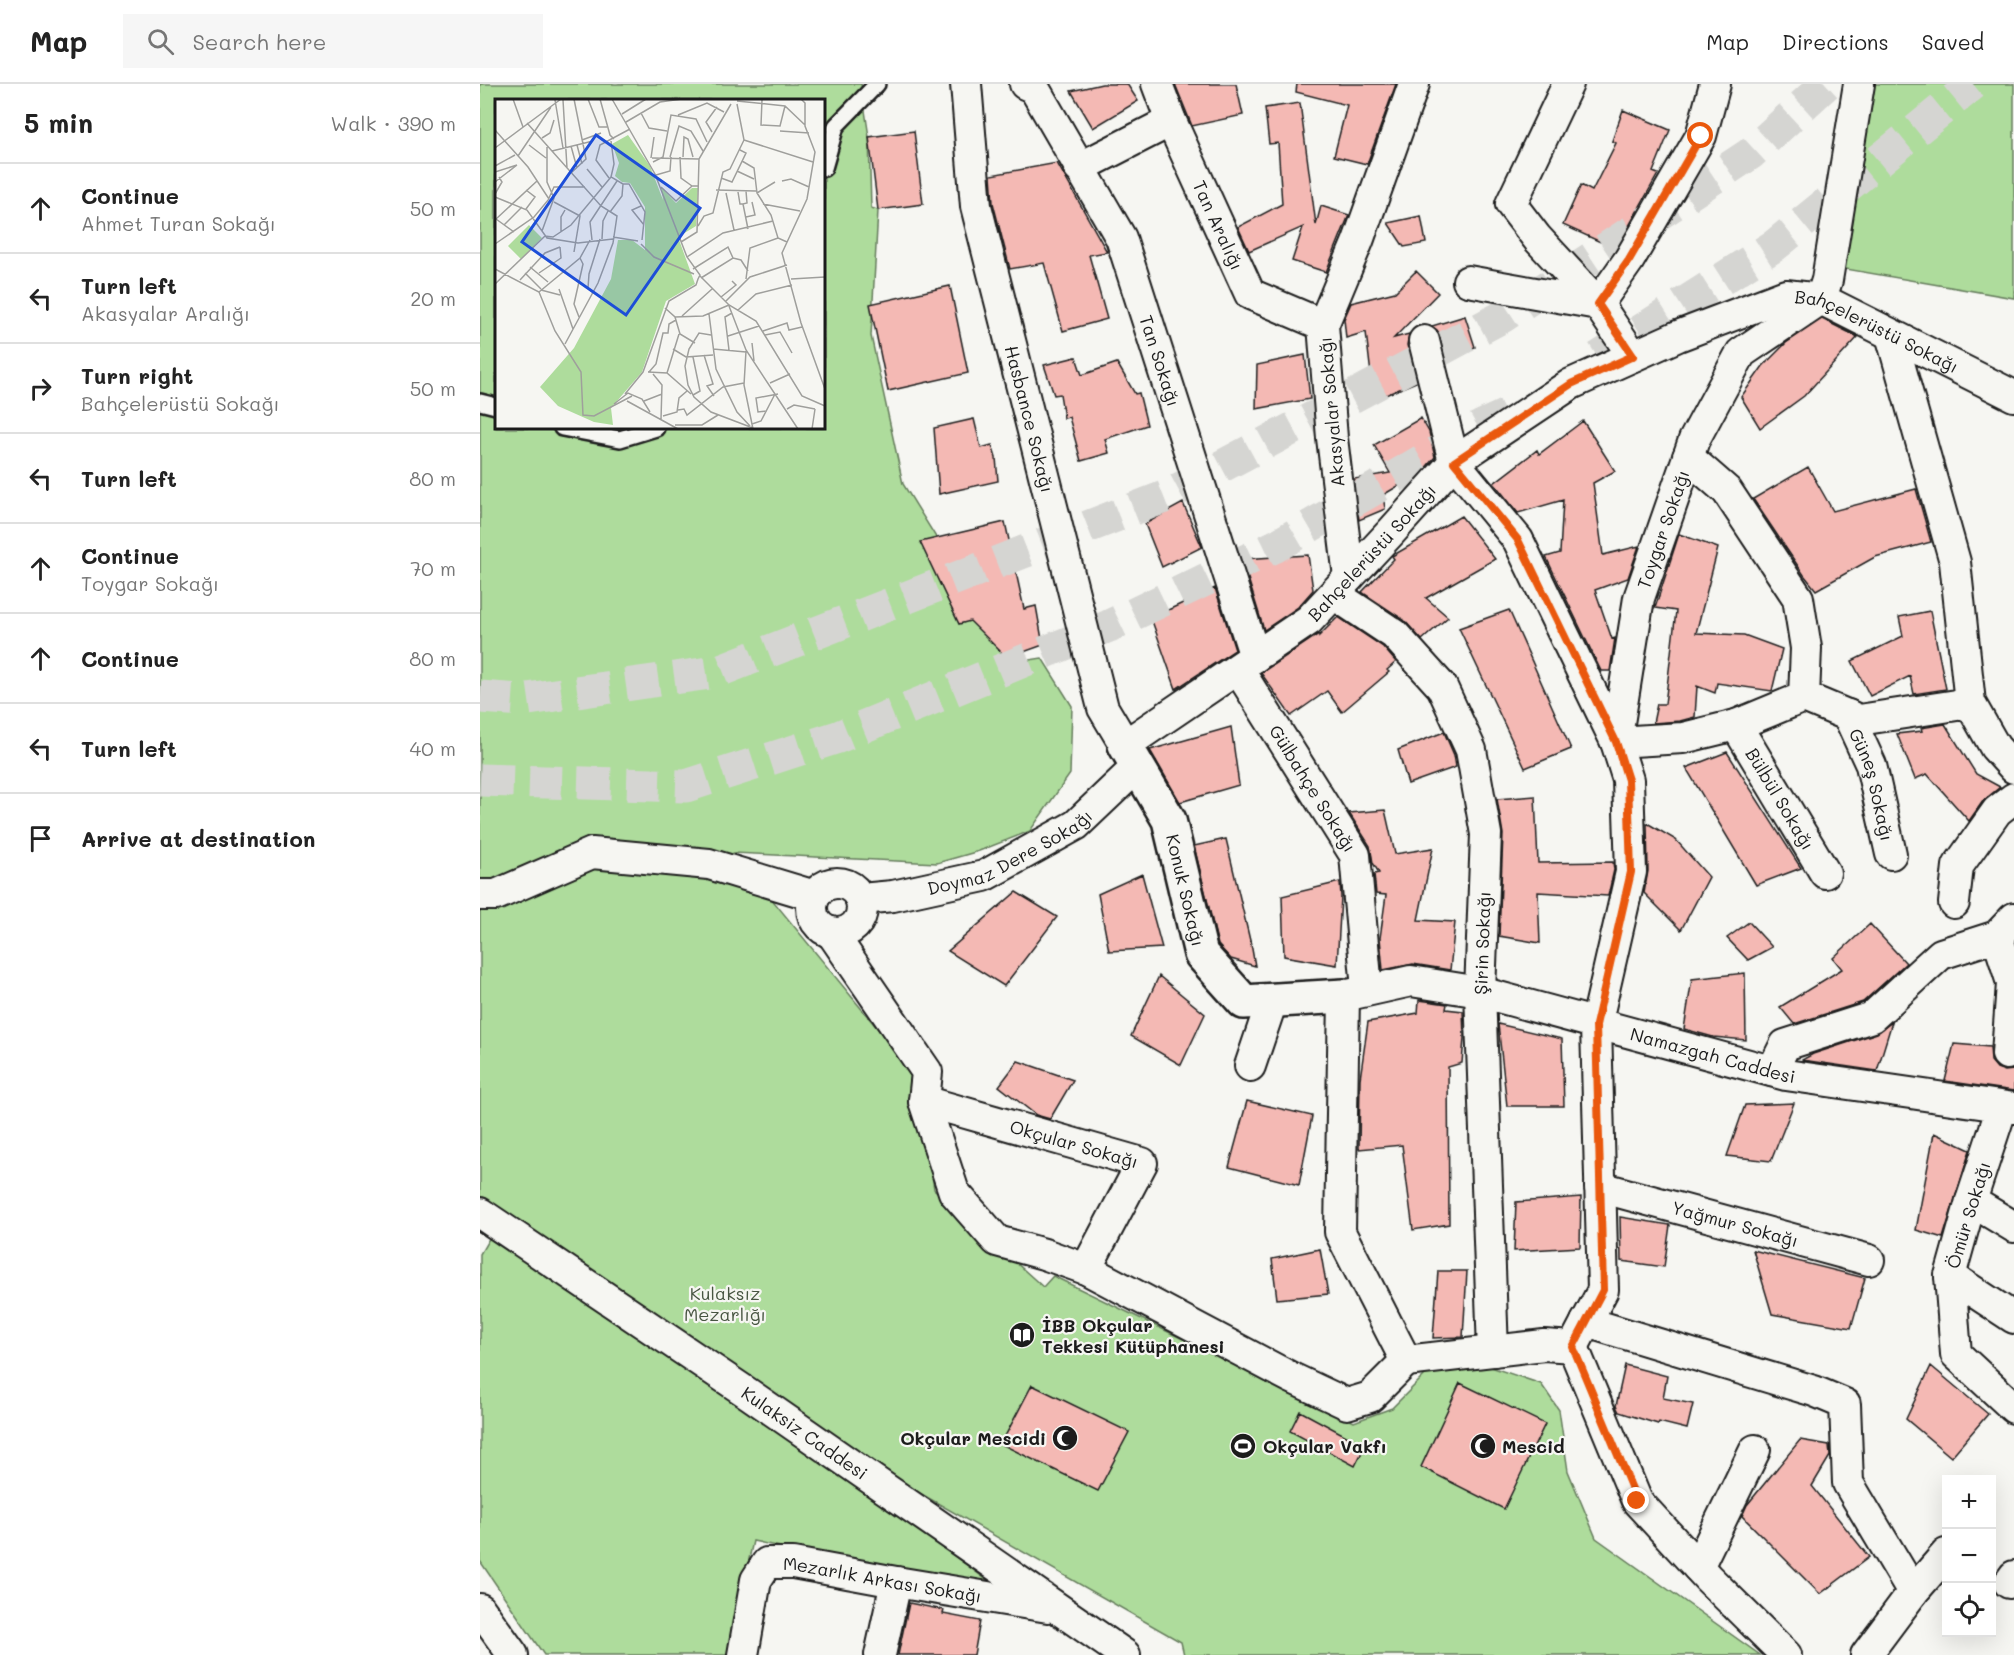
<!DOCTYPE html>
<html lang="en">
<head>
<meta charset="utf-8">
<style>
	body { margin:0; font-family:Mali,sans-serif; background:#f6f6f6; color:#222 }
	.controls { position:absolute; right:18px; bottom:18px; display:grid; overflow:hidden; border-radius:0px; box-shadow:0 6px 24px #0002 }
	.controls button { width:54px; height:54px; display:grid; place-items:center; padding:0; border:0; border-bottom:2px solid #e0e0e0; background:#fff; color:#222; font:30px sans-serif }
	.stop { position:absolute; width:18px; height:18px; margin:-14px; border:4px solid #ea580c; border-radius:50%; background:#fff }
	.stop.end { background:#ea580c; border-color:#fff; box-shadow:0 2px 6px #0008 }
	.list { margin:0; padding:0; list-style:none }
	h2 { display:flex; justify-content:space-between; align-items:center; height:78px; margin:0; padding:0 24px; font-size:26px }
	h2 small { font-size:20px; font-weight:400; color:#767676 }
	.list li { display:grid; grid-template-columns:39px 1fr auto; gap:18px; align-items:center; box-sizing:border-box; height:90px; padding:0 24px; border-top:2px solid #e0e0e0 }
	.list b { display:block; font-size:22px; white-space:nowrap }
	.list p { margin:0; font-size:20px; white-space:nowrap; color:#767676 }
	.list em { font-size:20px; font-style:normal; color:#767676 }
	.icon { flex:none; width:33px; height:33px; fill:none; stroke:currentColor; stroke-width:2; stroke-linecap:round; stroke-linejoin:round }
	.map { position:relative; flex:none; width:1534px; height:1571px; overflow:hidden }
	header { display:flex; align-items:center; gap:36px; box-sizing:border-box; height:84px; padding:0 30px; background:#fff; border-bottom:2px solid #e0e0e0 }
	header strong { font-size:28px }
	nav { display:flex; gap:33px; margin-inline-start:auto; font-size:21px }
	.search { width:420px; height:54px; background:#f6f6f6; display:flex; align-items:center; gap:15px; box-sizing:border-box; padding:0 21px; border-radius:0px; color:#767676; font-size:22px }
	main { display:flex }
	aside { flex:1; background:#fff }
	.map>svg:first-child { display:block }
	.green { fill:#aedc9c; stroke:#657c5c; stroke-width:1.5; fill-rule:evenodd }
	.building { fill:#f4b9b4; stroke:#1c1c1c; stroke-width:1.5 }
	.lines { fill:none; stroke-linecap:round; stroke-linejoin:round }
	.primary-tunnel { stroke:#d5d5d2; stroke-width:33; stroke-dasharray:33 16; stroke-linecap:butt }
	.lane-casing { stroke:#1c1c1c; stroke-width:20 }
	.street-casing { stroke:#1c1c1c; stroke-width:34 }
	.secondary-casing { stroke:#1c1c1c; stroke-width:38 }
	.lane { stroke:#f6f6f2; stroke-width:15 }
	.street { stroke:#f6f6f2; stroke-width:30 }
	.secondary { stroke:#f6f6f2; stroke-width:33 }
	.route { stroke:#ea580c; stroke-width:8 }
	.labels { text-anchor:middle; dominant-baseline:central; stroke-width:4.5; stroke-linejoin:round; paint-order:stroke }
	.street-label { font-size:18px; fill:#1c1c1c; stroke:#f6f6f2 }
	.park-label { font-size:18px; fill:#485642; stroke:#f6f6f2 }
	.poi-label { font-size:18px; font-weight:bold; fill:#1c1c1c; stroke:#f6f6f2; text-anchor:start }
	.inset-road { fill:none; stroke:#9f9f9c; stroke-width:1.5 }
	.view { fill:#1d4ed8; fill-opacity:0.15; stroke:#1d4ed8; stroke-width:3 }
	.inset-edge { fill:none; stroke:#1c1c1c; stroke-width:3 }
</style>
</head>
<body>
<header>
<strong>Map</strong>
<div class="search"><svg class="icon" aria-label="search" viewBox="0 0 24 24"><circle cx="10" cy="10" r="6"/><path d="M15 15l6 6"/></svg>Search here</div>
<nav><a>Map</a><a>Directions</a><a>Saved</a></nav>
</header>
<main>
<aside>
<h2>5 min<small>Walk · 390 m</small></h2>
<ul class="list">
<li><svg class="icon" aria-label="ahead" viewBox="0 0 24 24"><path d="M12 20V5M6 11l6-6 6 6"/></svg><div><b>Continue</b><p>Ahmet Turan Sokağı</p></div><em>50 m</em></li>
<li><svg class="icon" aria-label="left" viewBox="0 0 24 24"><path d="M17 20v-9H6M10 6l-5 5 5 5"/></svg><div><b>Turn left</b><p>Akasyalar Aralığı</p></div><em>20 m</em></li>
<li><svg class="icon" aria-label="right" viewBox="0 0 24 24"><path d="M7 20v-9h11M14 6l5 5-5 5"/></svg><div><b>Turn right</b><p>Bahçelerüstü Sokağı</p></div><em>50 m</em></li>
<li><svg class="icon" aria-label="left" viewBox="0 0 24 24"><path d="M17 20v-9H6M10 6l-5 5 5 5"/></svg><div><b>Turn left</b></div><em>80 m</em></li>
<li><svg class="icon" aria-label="ahead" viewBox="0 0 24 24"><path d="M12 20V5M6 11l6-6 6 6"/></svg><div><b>Continue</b><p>Toygar Sokağı</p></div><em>70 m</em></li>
<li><svg class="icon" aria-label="ahead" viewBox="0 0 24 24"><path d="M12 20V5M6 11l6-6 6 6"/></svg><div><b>Continue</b></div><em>80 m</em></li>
<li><svg class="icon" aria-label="left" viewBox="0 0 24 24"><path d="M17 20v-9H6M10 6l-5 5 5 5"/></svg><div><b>Turn left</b></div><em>40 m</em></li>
<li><svg class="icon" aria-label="arrive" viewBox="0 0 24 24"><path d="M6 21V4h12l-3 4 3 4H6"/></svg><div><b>Arrive at destination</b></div></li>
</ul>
</aside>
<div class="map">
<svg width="1534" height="1571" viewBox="0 0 1534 1571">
	<rect width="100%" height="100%" fill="#f6f6f2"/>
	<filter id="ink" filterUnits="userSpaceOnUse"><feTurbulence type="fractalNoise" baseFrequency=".0167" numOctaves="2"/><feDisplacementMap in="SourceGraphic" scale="12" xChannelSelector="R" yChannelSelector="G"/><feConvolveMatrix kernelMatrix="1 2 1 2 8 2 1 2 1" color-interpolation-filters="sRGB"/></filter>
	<g filter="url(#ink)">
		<path class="green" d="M0 0H381L389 53 391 124 398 126 391 252 423 400 491 510 543 577 562 574 592 622 590 690 550 747 499 767 457 779 254 769 438 994 454 1105 563 1203 573 1192 874 1338 912 1324 951 1285 996 1278 1061 1300 1079 1326 1088 1387 1116 1454 1280 1571H704L701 1558 417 1396 400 1417 527 1511 273 1457 248 1571H64L0 1477V1170L24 1129 0 1113ZM16 16H344V344H16Z
			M1393 0H1534V214L1360 184Z"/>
		<path class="building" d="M622 0H647L658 17 613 44 591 7Z
			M695 0H756L763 31 712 42Z
			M817 0H916L887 80 854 72 867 21 816 8Z
			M820 19 836 141 841 122 869 131 846 188 812 177 823 143 769 167 758 143 802 120 798 59 789 60 785 24Z
			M1143 26 1190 46 1173 88 1178 90 1136 165 1083 141 1101 101 1112 107 1136 59 1132 57Z
			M434 47 443 120 398 126 389 53Z
			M577 79 627 168 609 171 627 235 583 247 564 179 530 185 513 119 511 91Z
			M941 132 946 159 924 163 908 139Z
			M936 187 958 209 914 254 929 250 927 261 936 298 894 316 886 248 866 254 864 235 871 219 915 208Z
			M470 202 488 289 408 307 390 220Z
			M985 232 995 263 966 273 961 252 957 246 952 242Z
			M1342 235 1378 253 1324 312 1280 344 1261 313 1283 282 1306 259Z
			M825 271 830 315 776 325 777 281Z
			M596 273 602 291 637 279 655 310 659 309 667 341 625 355 629 369 601 377 589 333 584 334 580 310 574 311 564 281Z
			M941 334 949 348 955 373 942 388 903 411 905 425 879 436 874 395 910 389 894 361Z
			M494 335 501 364 512 361 516 374 518 397 459 410 454 344Z
			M1103 337 1135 387 1113 399 1123 471 1159 462 1148 494 1115 506 1132 555 1135 554 1130 587H1121L1066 473 1080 469 1083 416 1038 429 1014 399 1057 366 1059 370Z
			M1328 383 1353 427 1436 405 1451 458 1395 473 1336 506 1324 491 1273 415Z
			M703 419 722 463 682 483 665 440Z
			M981 432 1015 475 946 514 968 533 942 556 924 536 882 508 914 475 912 472Z
			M525 438 544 525 556 522 563 561 527 574 490 537 479 540 440 458Z
			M1199 450 1238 464 1216 549 1264 551 1302 565 1292 607 1237 599 1235 609 1217 602 1215 633 1200 637 1173 639 1177 620H1185L1196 527 1175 524Z
			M828 471 833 506 818 523 784 546 762 475Z
			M735 504 755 566 696 605 671 534Z
			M1029 526 1091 665 1045 684 979 544Z
			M1450 527 1466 605 1434 610 1430 592 1390 612 1372 577 1423 552 1419 533Z
			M858 533 903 563 916 578 907 586 909 588 862 628 847 607 811 632 781 589 839 550V552Z
			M1465 640 1496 690 1520 703 1503 717 1489 737 1447 690 1435 695 1417 650 1442 647 1441 644Z
			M751 643 759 701 700 718 670 666Z
			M964 648 974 671 976 683 928 700 918 666Z
			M1247 668 1321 784 1276 801 1206 684Z
			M1055 712 1058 779 1133 778 1134 786 1128 812 1058 808 1060 859 1019 852 1023 750 1017 715Z
			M905 726 915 770 953 764 938 836 975 838 970 886 933 880 903 886 900 854 906 811 896 810 894 790 899 789 893 779 890 762 869 729Z
			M1167 739 1196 756 1229 793 1201 846 1164 809 1168 787Z
			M746 755 772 865 775 882 751 875 738 861 714 762Z
			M662 790 682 864 629 867 618 810Z
			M860 798 861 813 857 881 804 872 802 812Z
			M536 808 577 833 524 902 468 867Z
			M1269 838 1292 863 1268 876 1247 854Z
			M1390 840 1426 879 1383 918 1314 940 1300 923 1362 885 1353 874Z
			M1265 889 1266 956 1233 953 1204 945 1212 895Z
			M679 892 725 930 701 981 651 952Z
			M939 916 967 920 966 925 983 927 984 954 982 979 968 983 969 1140 933 1146 922 1061 879 1065 880 995 888 938 938 929Z
			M1412 938 1397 987 1322 976 1333 970 1397 949Z
			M1018 940 1082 955 1084 1022H1027Z
			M1474 960 1510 963 1511 977 1517 984 1525 987 1534 986V1007L1465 997Z
			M538 977 593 996 570 1035 556 1031 519 1002Z
			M767 1017 832 1032 819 1101 749 1083Z
			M1314 1019 1291 1077 1247 1072 1265 1021Z
			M1454 1049 1490 1066 1463 1154 1436 1146Z
			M1101 1113 1100 1163 1034 1167 1036 1118Z
			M1140 1133 1190 1141 1184 1183 1141 1177Z
			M840 1165 848 1210 797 1215 792 1175Z
			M1273 1166 1385 1194 1371 1244 1292 1230Z
			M958 1187H987L983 1253 953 1254Z
			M1145 1281 1187 1292 1183 1314 1213 1320 1207 1345 1179 1338 1178 1340 1139 1328 1136 1322Z
			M1451 1282 1508 1330 1471 1373 1426 1335Z
			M980 1299 1065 1340 1024 1425 941 1383Z
			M552 1301 649 1348 618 1407 521 1360Z
			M820 1327 885 1362 875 1382 810 1347Z
			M1320 1356 1349 1361 1350 1372 1332 1402 1389 1473 1340 1510 1262 1432 1267 1421Z
			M429 1519 464 1526 463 1530 500 1537 494 1571H418Z"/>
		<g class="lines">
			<path class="primary-tunnel" d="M1118 274 1294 162 1493 0
				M0 613 41 616 236 588 684 413 1022 233 1270 70 1346 0
				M0 696 206 702 358 653 629 542 796 462 1002 342 1026 331"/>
			<g class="lane-casing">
				<path id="lane" d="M344 84 356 42 397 0
					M0 318 16 322
					M82 344 140 355 176 344"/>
			</g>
			<g class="street-casing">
				<g id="street">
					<path id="s1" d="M486 0 496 122 623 624 645 661 829 536 912 447 974 378 1091 300 1198 252 1306 211 1341 215 1534 312"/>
					<path id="s2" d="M545 0 554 4 641 154 775 573"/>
					<path id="s3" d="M677 0 691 37 770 210 843 241"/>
					<path d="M1088 0 1031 120 1057 154 1118 220 1153 272"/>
					<path d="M599 84 691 37"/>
					<path d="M988 197 1118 220"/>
					<path d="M1118 220 1149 176 1221 52 1235 0"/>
					<path d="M1411 251 1475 478 1490 619 1515 663 1534 684"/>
					<path d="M944 257 974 378 1038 456 1136 658 1203 654 1256 641 1324 613 1379 636 1490 619"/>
					<path d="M1208 373 1247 407 1318 514 1326 564 1324 613"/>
					<path d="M869 493 852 354 843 241 878 157 934 0"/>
					<path d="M854 510 914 550 962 603 991 666 1006 750 1000 908 1013 1267"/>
					<path id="s4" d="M758 585 875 771 887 905"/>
					<path id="s5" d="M1368 631 1391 681 1411 770"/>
					<path id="s6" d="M1256 641 1345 789"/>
					<circle cx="357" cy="824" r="25"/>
					<path d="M0 811H16L112 769 229 780 335 812"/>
					<path id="s7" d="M381 815 413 812 504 792 596 741 658 682"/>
					<path d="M1474 819 1478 782 1517 727 1534 714"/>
					<path d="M351 848 447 988 444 1017 474 1108 517 1157 564 1170 606 1185 812 1294 867 1320 890 1313 926 1277"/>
					<path d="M1517 852 1532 899 1527 970"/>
					<path d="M770 982 792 917"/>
					<path d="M1292 987 1305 961 1392 933 1461 870 1517 852 1534 834"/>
					<path id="s8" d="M444 1017 662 1079 606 1185"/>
					<path d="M1522 1023 1491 1117 1470 1192 1476 1270 1534 1324"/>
					<path id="s9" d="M1120 1103 1389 1176"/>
					<path d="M1491 1117 1534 1143"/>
					<path id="s10" d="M0 1129 269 1310 645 1571"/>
					<path d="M1470 1192 1534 1234"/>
					<path d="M1106 1238 1334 1307 1365 1320 1368 1399 1433 1508 1386 1571"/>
					<path id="s11" d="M1093 1263 1123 1206 1116 941 1151 788 1148 696 1136 658 1159 514 1214 356 1261 269 1341 215 1347 196 1379 0"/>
					<path d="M1218 1483 1275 1366"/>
					<path d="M1529 1499 1534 1492"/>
					<path d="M1433 1508 1466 1470"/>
					<path d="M0 1525 33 1571"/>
					<path id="s12" d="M263 1571 276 1496 287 1479H313L416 1498 568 1523"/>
					<path d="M400 1571 416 1498"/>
					<path id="s13" d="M1306 1571 1228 1494 1157 1417 1093 1263 1064 1261 926 1277 860 1148 864 912 931 897 1000 908 1306 991 1534 1024"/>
				</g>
			</g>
			<g class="secondary-casing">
				<g id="secondary">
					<path id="s14" d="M645 661 689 736 721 870 764 918 864 912"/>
				</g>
			</g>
			<use href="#lane" class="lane"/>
			<use href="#street" class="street"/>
			<use href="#secondary" class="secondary"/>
		</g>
	</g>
	<g class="lines" filter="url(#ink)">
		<path class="route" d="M1157 1417 1093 1263 1123 1206 1116 941 1151 788 1148 696 1136 658 1038 456 974 378 1091 300 1153 272 1118 220 1149 176 1221 52"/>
	</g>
	<defs>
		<g id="library-disc" transform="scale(1.35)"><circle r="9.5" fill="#1c1c1c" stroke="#f6f6f2"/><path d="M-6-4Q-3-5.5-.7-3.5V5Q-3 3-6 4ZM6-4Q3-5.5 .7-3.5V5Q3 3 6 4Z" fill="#fff"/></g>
		<g id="mosque-disc" transform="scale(1.35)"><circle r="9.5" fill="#1c1c1c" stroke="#f6f6f2"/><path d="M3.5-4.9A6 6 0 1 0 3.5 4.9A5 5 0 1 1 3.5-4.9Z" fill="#fff"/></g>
		<g id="stadium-disc" transform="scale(1.35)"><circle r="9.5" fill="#1c1c1c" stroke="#f6f6f2"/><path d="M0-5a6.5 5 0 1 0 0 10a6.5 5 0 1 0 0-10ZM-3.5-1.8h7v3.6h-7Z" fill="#fff"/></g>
	</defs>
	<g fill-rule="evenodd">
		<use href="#library-disc" x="542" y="1251"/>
		<use href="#mosque-disc" x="585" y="1354"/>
		<use href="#stadium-disc" x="763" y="1362"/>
		<use href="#mosque-disc" x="1003" y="1362"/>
	</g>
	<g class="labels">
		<g class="street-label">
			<text stroke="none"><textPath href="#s3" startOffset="154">Tan Aralığı</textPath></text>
			<text stroke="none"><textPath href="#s1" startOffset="1592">Bahçelerüstü Sokağı</textPath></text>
			<text stroke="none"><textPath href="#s2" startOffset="312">Tan Sokağı</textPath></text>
			<text transform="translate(851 328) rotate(-95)">Akasyalar Sokağı</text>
			<text stroke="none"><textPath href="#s1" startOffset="342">Hasbance Sokağı</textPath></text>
			<text stroke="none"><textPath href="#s11" startOffset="837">Toygar Sokağı</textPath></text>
			<text stroke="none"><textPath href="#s1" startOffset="998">Bahçelerüstü Sokağı</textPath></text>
			<text stroke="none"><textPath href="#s5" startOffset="74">Güneş Sokağı</textPath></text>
			<text stroke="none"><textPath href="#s4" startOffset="141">Gülbahçe Sokağı</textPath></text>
			<text stroke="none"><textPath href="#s6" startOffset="86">Bülbül Sokağı</textPath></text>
			<text stroke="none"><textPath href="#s7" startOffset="158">Doymaz Dere Sokağı</textPath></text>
			<text stroke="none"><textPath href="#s14" startOffset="159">Konuk Sokağı</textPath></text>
			<text transform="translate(1002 859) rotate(-88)">Şirin Sokağı</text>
			<text stroke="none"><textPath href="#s13" startOffset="1310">Namazgah Caddesi</textPath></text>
			<text stroke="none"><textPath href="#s8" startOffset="156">Okçular Sokağı</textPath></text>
			<text transform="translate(1488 1131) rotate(-73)">Ömür Sokağı</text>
			<text stroke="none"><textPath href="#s9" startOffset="140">Yağmur Sokağı</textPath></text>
			<text stroke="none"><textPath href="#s10" startOffset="392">Kulaksiz Caddesi</textPath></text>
			<text stroke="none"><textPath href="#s12" startOffset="213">Mezarlık Arkası Sokağı</textPath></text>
		</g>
		<g class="park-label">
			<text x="245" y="1209">Kulaksız<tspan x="245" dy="21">Mezarlığı</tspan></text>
		</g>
		<g class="poi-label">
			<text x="562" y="1241">İBB Okçular<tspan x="562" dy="21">Tekkesi Kütüphanesi</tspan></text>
			<text x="566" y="1354" text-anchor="end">Okçular Mescidi</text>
			<text x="783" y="1362">Okçular Vakfı</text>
			<text x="1022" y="1362">Mescid</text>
		</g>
	</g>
	<g transform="translate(15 15)">
		<rect width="330" height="330" fill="#f6f6f2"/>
		<path d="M133 36 155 67 168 101 166 88 181 104 197 89H203L201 127 183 138 200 185 171 202 147 273 116 309 118 326 99 323 63 307 45 288 79 249 116 180 123 141H137L150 151V108L135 84 127 83 120 77 124 64 117 45ZM34 126 47 139 26 160 13 147Z" fill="#aedc9c"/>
		<path class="inset-road" d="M18 0 28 28M93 0 104 28H112M105 0 115 36 119 40M117 0 160 75 192 158 205 176 203 180M306 0 310 4V27L320 53 312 100 287 154 306 224 330 290M60 1 68 49M68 1 72 69M267 1 266 26 285 27 290 7M242 2 290 7 310 26M146 14 154 29 172 32M127 15 151 0M183 16 212 4 229 13M131 23 165 3 187 0M32 24 106 107 122 117 118 144 103 184 70 245M0 31 33 68 54 100 39 118 0 145M285 32 314 34M217 33 211 23 222 8M47 39 55 34 59 21M87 41 106 34M249 41 318 63M34 46 51 59M82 46 87 65M76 47 82 69M0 49 66 0M57 52 98 42M23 57 56 8M175 58 184 27 196 32 208 52M185 58 186 79 197 87M188 58 189 38 193 40 198 58M156 59 159 38M157 59 204 60M247 62 259 69 262 94 276 116 283 139 292 143M158 63 168 58 176 16 201 20 212 43M0 67 20 56M92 70 107 88M242 72 259 80M0 73 22 66M76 74 91 60 79 0M161 76 175 72 176 58M114 79 101 61 105 46 135 30M226 79 237 83 251 54 245 51M287 82 296 80 314 88M0 83 22 66M128 85H134L150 113 147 141M166 88 181 102 197 87H204M221 91 261 92M330 92V119M243 93 245 105H248L252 104 251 92M231 94 239 131M262 94 280 83M0 95 7 83 4 78M0 98 32 111 52 139 83 144 118 140M54 99 59 88H90M59 103 85 117 79 153M248 105 253 130M268 105 305 112M146 107 137 111 149 126M31 110 40 98 31 91M115 113 127 97 128 85 116 78 119 65 116 42M251 118 260 116 257 103M1 120 42 82M1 120 19 133M9 126 27 108M203 127 209 117 218 114 228 73 235 70 249 41 242 5M47 132 59 99 52 83V48M66 133V118L70 111M118 138 143 142M107 140 108 122 113 112M97 141 95 123 122 82M186 143 202 133 204 60 236 5M146 145 159 158 199 175M192 158 228 134 278 122M35 168 53 183M0 170 44 193 60 232 86 273 88 316 99 317 137 297M198 170 233 148 238 159M30 174 46 190M44 174 66 159 65 148M205 177 234 206 261 222 307 297 330 307M206 179 238 159 246 161 253 172M251 180 255 149 283 139M296 180 330 178M25 181 50 154 65 148M0 185 50 137 58 138 76 126 116 78M64 190 78 230M46 191 65 196M44 193 85 159 95 141M97 193 93 189 94 175 105 140M226 198 241 186 237 182M230 203 255 178 292 166M234 207 251 251 303 330M170 209 180 218 185 235 200 244M243 211 261 195 297 186M214 215 221 270 242 313 255 327M187 217 217 190M84 218 79 205 88 165 85 159M180 218 208 217 234 206M268 232 292 224 294 231 307 228M216 236 204 234 194 250 190 267 193 286 199 298 216 313 258 329M270 236 285 233 297 254M233 237 264 227M257 244 259 262M178 250 191 258 218 256M218 250 251 253M234 251 230 218 237 214M251 252 249 286 258 330M209 256 218 285 212 287 219 297M198 258 205 292 198 296M153 273 172 274 196 295M154 273 161 265 168 234H173L174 225 181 221M172 274 184 235M158 275 167 286 166 320M275 284 295 275M130 295 148 273 174 202 201 186 203 180M132 302 183 330M149 302 167 295M119 305 133 294 147 300 155 313M292 310 299 306 320 310M183 311 189 310 192 316 228 288 249 284M272 312 263 313 261 299 283 295M168 317 182 313 184 299 192 292M257 325 266 322 280 295M180 326H207L223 316M317 330 320 310"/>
		<path class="view" d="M101 36 205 109 131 216 27 143Z"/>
		<rect width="330" height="330" class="inset-edge"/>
	</g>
</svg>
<div class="controls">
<button>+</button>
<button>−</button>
<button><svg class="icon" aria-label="locate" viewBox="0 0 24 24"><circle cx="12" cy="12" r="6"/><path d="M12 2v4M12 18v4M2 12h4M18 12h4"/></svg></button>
</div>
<div class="stop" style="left:1221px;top:52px"></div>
<div class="stop end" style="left:1157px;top:1417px"></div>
</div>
</main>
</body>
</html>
